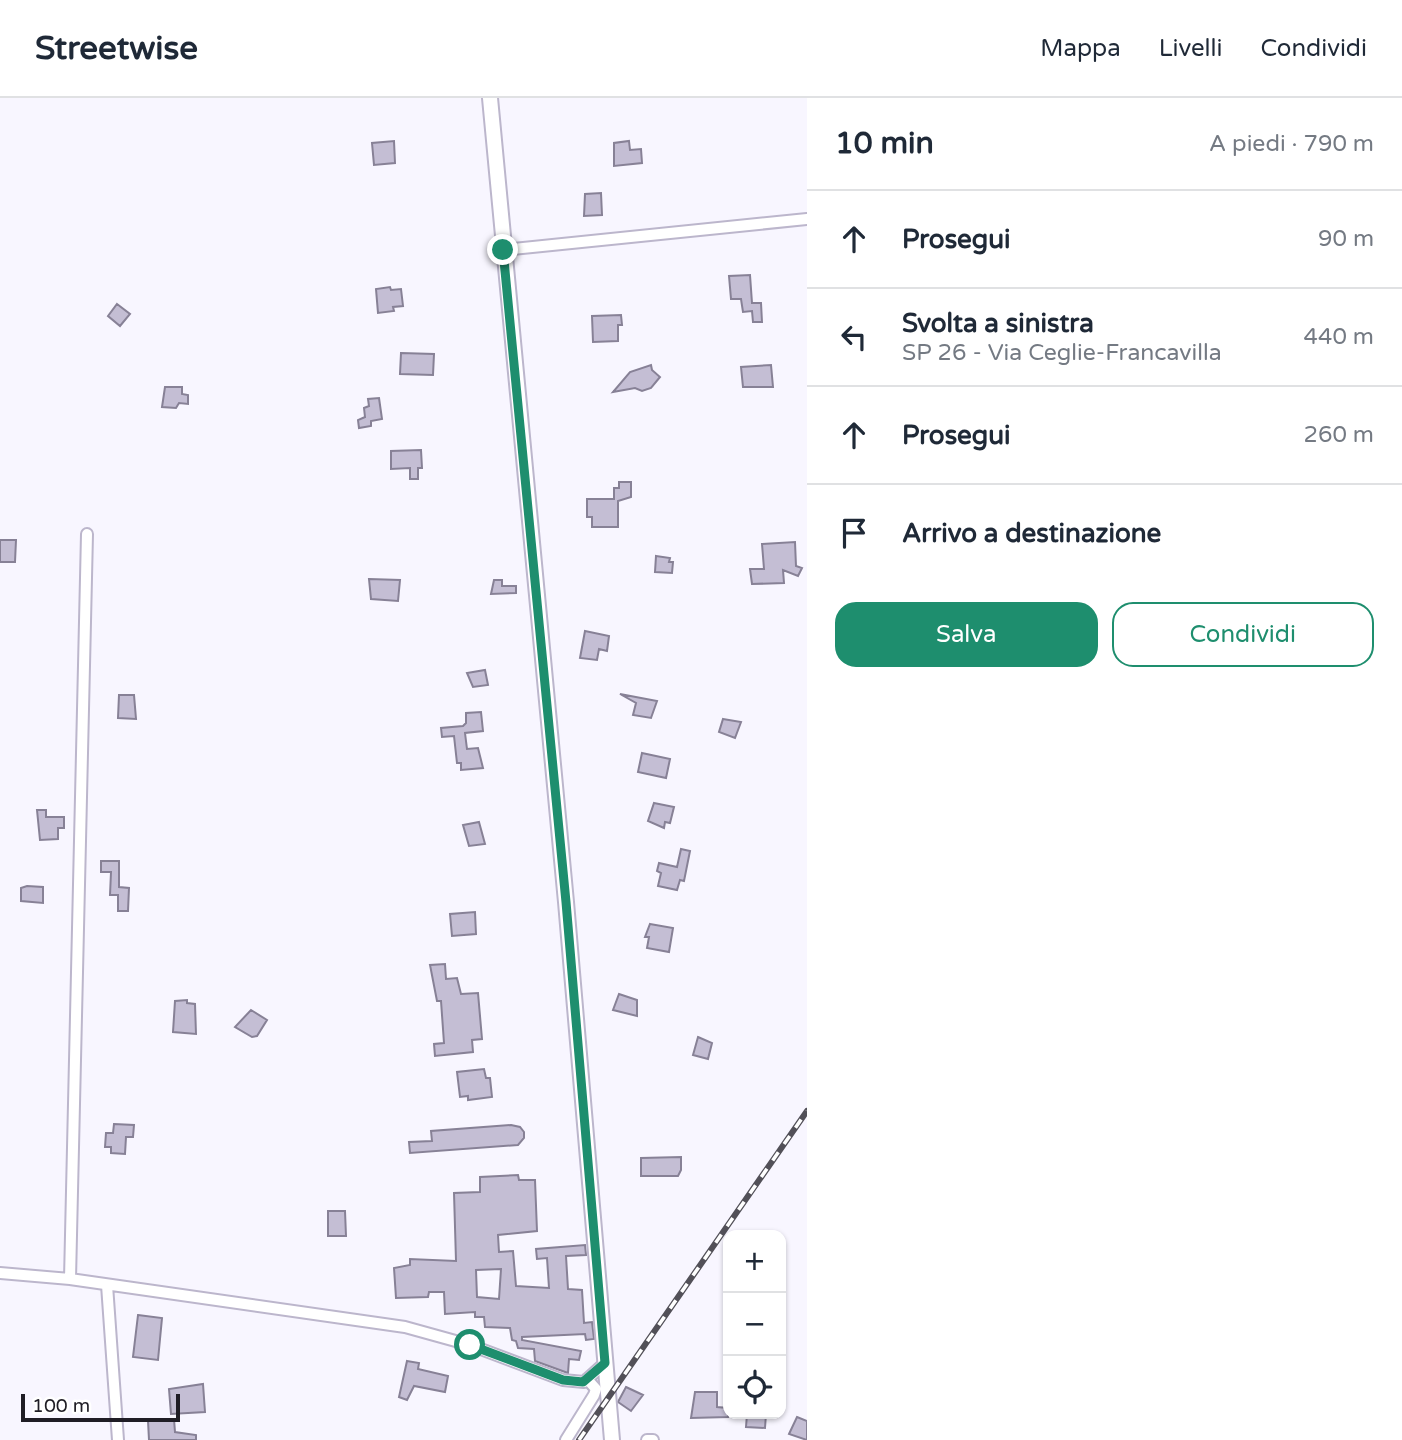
<!DOCTYPE html>
<html lang="it">
<head>
<meta charset="utf-8">
<style>
	body { margin:0; font-family:"Varela Round",sans-serif; background:#f6f6f7; color:#1f2937 }
	.controls { position:absolute; right:21px; bottom:21px; display:grid; overflow:hidden; border-radius:14px; box-shadow:0 2px 5px #0004 }
	.controls button { width:63px; height:63px; display:grid; place-items:center; padding:0; border:0; border-bottom:2px solid #e0e1e3; background:#fff; color:#1f2937; font:35px sans-serif }
	.scale { position:absolute; left:21px; bottom:18px; width:159px; box-sizing:border-box; padding-left:7px; border:4px solid #1f1d25; border-top:0; font-size:19px; line-height:24px; white-space:nowrap; color:#1f1d25; -webkit-text-stroke:5px #fff; paint-order:stroke }
	.stop { position:absolute; width:21px; height:21px; margin:-16px; border:5px solid #1e8e6e; border-radius:50%; background:#fff }
	.stop.end { background:#1e8e6e; border-color:#fff; box-shadow:0 2px 7px #0008 }
	.list { margin:0; padding:0; list-style:none }
	h2 { display:flex; justify-content:space-between; align-items:center; height:91px; margin:0; padding:0 28px; font-size:30px }
	h2 small { font-size:23px; font-weight:400; color:#747a83 }
	.list li { display:grid; grid-template-columns:46px 1fr auto; gap:21px; align-items:center; box-sizing:border-box; height:98px; padding:0 28px; border-top:2px solid #e0e1e3 }
	.list b { display:block; font-size:26px; white-space:nowrap }
	.list p { margin:0; font-size:23px; white-space:nowrap; color:#747a83 }
	.list em { font-size:23px; font-style:normal; color:#747a83 }
	.actions { display:flex; gap:14px; padding:21px 28px }
	.actions a { flex:1; padding:16px 0; border:2px solid #1e8e6e; border-radius:21px; text-align:center; font-size:24px; color:#1e8e6e }
	.actions .main { background:#1e8e6e; color:#fff }
	.icon { flex:none; width:38px; height:38px; fill:none; stroke:currentColor; stroke-width:2; stroke-linecap:round; stroke-linejoin:round }
	.map { position:relative; flex:none; width:807px; height:1342px; overflow:hidden }
	header { display:flex; align-items:center; gap:42px; box-sizing:border-box; height:98px; padding:0 35px; background:#fff; border-bottom:2px solid #e0e1e3 }
	header strong { font-size:33px }
	nav { display:flex; gap:38px; margin-inline-start:auto; font-size:24px }
	main { display:flex }
	aside { flex:1; background:#fff }
	.map>svg:first-child { display:block }
	.building { fill:#c4bed4; stroke:#878196; stroke-width:2; fill-rule:evenodd }
	.lines { fill:none; stroke-linecap:round; stroke-linejoin:round }
	.minor-casing { stroke:#bcb6cc; stroke-width:14 }
	.major-casing { stroke:#bcb6cc; stroke-width:18 }
	.minor { stroke:#fff; stroke-width:10 }
	.major { stroke:#fff; stroke-width:14 }
	.rail-casing { stroke:#525058; stroke-width:6 }
	.rail { stroke:#fff; stroke-width:3.5; stroke-dasharray:10; stroke-linecap:butt }
	.route { stroke:#1e8e6e; stroke-width:9 }
</style>
</head>
<body>
<header>
<strong>Streetwise</strong>
<nav><a>Mappa</a><a>Livelli</a><a>Condividi</a></nav>
</header>
<main>
<div class="map">
<svg width="807" height="1342" viewBox="0 0 807 1342">
	<rect width="100%" height="100%" fill="#f8f6ff"/>
	<path class="building" d="M394 43 395 65 374 67 372 45Z
		M629 43 630 52 641 51 642 65 614 68V45Z
		M601 95 602 117 584 118 585 96Z
		M750 177 752 205H761L762 224H753L752 213 743 214 741 201H731L729 178Z
		M390 189 391 192 401 191 403 208 393 209 394 213 378 215 376 191Z
		M117 206 130 216 120 228 108 218Z
		M621 217 622 227H618V243L593 244 592 218Z
		M401 255 434 256 433 277 400 276Z
		M651 267 652 272 660 279 651 290 642 293 635 290 613 294 630 274Z
		M771 267 773 289H743L741 269Z
		M165 289H182V296L188 297V306L179 305 176 310 162 309Z
		M379 300 382 321 371 323V328L359 330 358 322 365 319 364 310 369 308 368 301Z
		M421 352 422 370H418V381H410V370L391 371V353Z
		M619 384H631V399L618 403V429H592V419H587V401H614V390H619Z
		M0 442H16L15 464H0Z
		M795 444 796 468 802 470 798 478 783 472 784 485 752 486 750 471H764L762 446Z
		M656 458 670 460 669 464H673L672 475 655 474Z
		M369 481 400 482 398 503 371 501Z
		M494 482H502V488H516V495L491 496Z
		M585 533 609 538 607 553 599 551 597 562 580 560Z
		M485 572 488 587 473 589 467 575Z
		M620 596 657 603 651 620 633 617 636 605Z
		M119 597H134L136 621 118 620Z
		M481 614 483 633 465 635 467 651 478 650 483 670 461 672V665H457L454 638 442 639 441 630 463 628 466 625V615Z
		M723 621 741 624 735 640 719 634Z
		M642 655 670 661 666 680 638 674Z
		M654 705 674 709 670 725 665 724 664 730 648 723Z
		M37 712H46V719H64V730H58V741L40 742Z
		M479 724 485 746 469 748 463 727Z
		M681 751 690 753 684 783 680 782 677 792 658 788 661 775 657 773 659 765 677 769Z
		M101 763H119V789L129 790 128 813H118V797H110L111 774H101Z
		M27 788 43 789V805L21 803V790Z
		M475 814 476 836 452 838 450 816Z
		M650 826 673 830 669 854 647 850 649 839H645Z
		M445 866 446 881 457 880 461 896 478 895 482 941 472 942 473 954 435 958 434 946 444 945 441 903H437L430 867Z
		M619 896 637 902V918L613 912Z
		M187 902V905L195 906 196 936 173 934 175 903Z
		M251 912 267 922 257 938 252 939 235 929Z
		M698 939 712 945 708 961 693 957Z
		M484 971 486 980H490L492 999 468 1002V998L460 999 457 974Z
		M114 1026 134 1027 133 1039H126L125 1056 111 1055V1049H105L106 1035H113Z
		M511 1027 520 1029 524 1034V1040L518 1047 410 1055 409 1044 432 1043 431 1033Z
		M681 1059V1072L678 1078H641V1060Z
		M518 1077 519 1082H535L537 1133 498 1137 499 1154 513 1153 516 1188 549 1190 547 1160 537 1161 536 1151 585 1147 586 1157 566 1158 568 1191 582 1192 584 1225 592 1224 594 1241 586 1242 585 1236 522 1239V1242L581 1253 579 1262 569 1261 568 1275 535 1263 534 1251 518 1250 516 1243 512 1242 510 1230 485 1229 484 1219H475V1214L445 1216 444 1194H429L428 1199 396 1200 394 1170 410 1167V1161L456 1163 454 1095 480 1094V1079ZM501 1171 499 1201 477 1199 476 1172Z
		M328 1113H345L346 1138H328Z
		M138 1217 162 1220 158 1262 133 1259Z
		M407 1263 419 1265 418 1271 448 1278 445 1294 414 1288 407 1302 399 1299Z
		M203 1286 205 1314 171 1316 169 1291Z
		M626 1289 643 1297 631 1313 618 1304Z
		M695 1294H717V1309L728 1310V1319L691 1320Z
		M747 1316H766L765 1330 746 1329Z
		M797 1319 807 1323V1342L789 1336Z
		M174 1321 175 1334 196 1337V1342H149L148 1323Z"/>
	<g class="lines">
		<g class="minor-casing">
			<path id="minor" d="M503 152 807 121
				M0 1175 70 1181 405 1229 470 1247 563 1282 584 1284 605 1265
				M70 1181 87 436
				M107 1187 118 1342
				M566 1342 594 1297 596 1291 587 1281
				M647 1342H653"/>
		</g>
		<g class="major-casing">
			<path id="major" d="M490 0 566 804 612 1342"/>
		</g>
		<use href="#minor" class="minor"/>
		<use href="#major" class="major"/>
		<g class="rail-casing">
			<path id="rail" d="M579 1342 807 1013"/>
		</g>
		<use href="#rail" class="rail"/>
	</g>
	<g class="lines">
		<path class="route" d="M470 1247 563 1282 583 1284 605 1265 566 804 503 152"/>
	</g>
</svg>
<div class="controls">
<button>+</button>
<button>−</button>
<button><svg class="icon" aria-label="locate" viewBox="0 0 24 24"><circle cx="12" cy="12" r="6"/><path d="M12 2v4M12 18v4M2 12h4M18 12h4"/></svg></button>
</div>
<div class="scale">100 m</div>
<div class="stop" style="left:470px;top:1247px"></div>
<div class="stop end" style="left:503px;top:152px"></div>
</div>
<aside>
<h2>10 min<small>A piedi · 790 m</small></h2>
<ul class="list">
<li><svg class="icon" aria-label="ahead" viewBox="0 0 24 24"><path d="M12 20V5M6 11l6-6 6 6"/></svg><div><b>Prosegui</b></div><em>90 m</em></li>
<li><svg class="icon" aria-label="left" viewBox="0 0 24 24"><path d="M17 20v-9H6M10 6l-5 5 5 5"/></svg><div><b>Svolta a sinistra</b><p>SP 26 - Via Ceglie-Francavilla</p></div><em>440 m</em></li>
<li><svg class="icon" aria-label="ahead" viewBox="0 0 24 24"><path d="M12 20V5M6 11l6-6 6 6"/></svg><div><b>Prosegui</b></div><em>260 m</em></li>
<li><svg class="icon" aria-label="arrive" viewBox="0 0 24 24"><path d="M6 21V4h12l-3 4 3 4H6"/></svg><div><b>Arrivo a destinazione</b></div></li>
</ul>
<div class="actions"><a class="main">Salva</a><a>Condividi</a></div>
</aside>
</main>
</body>
</html>
